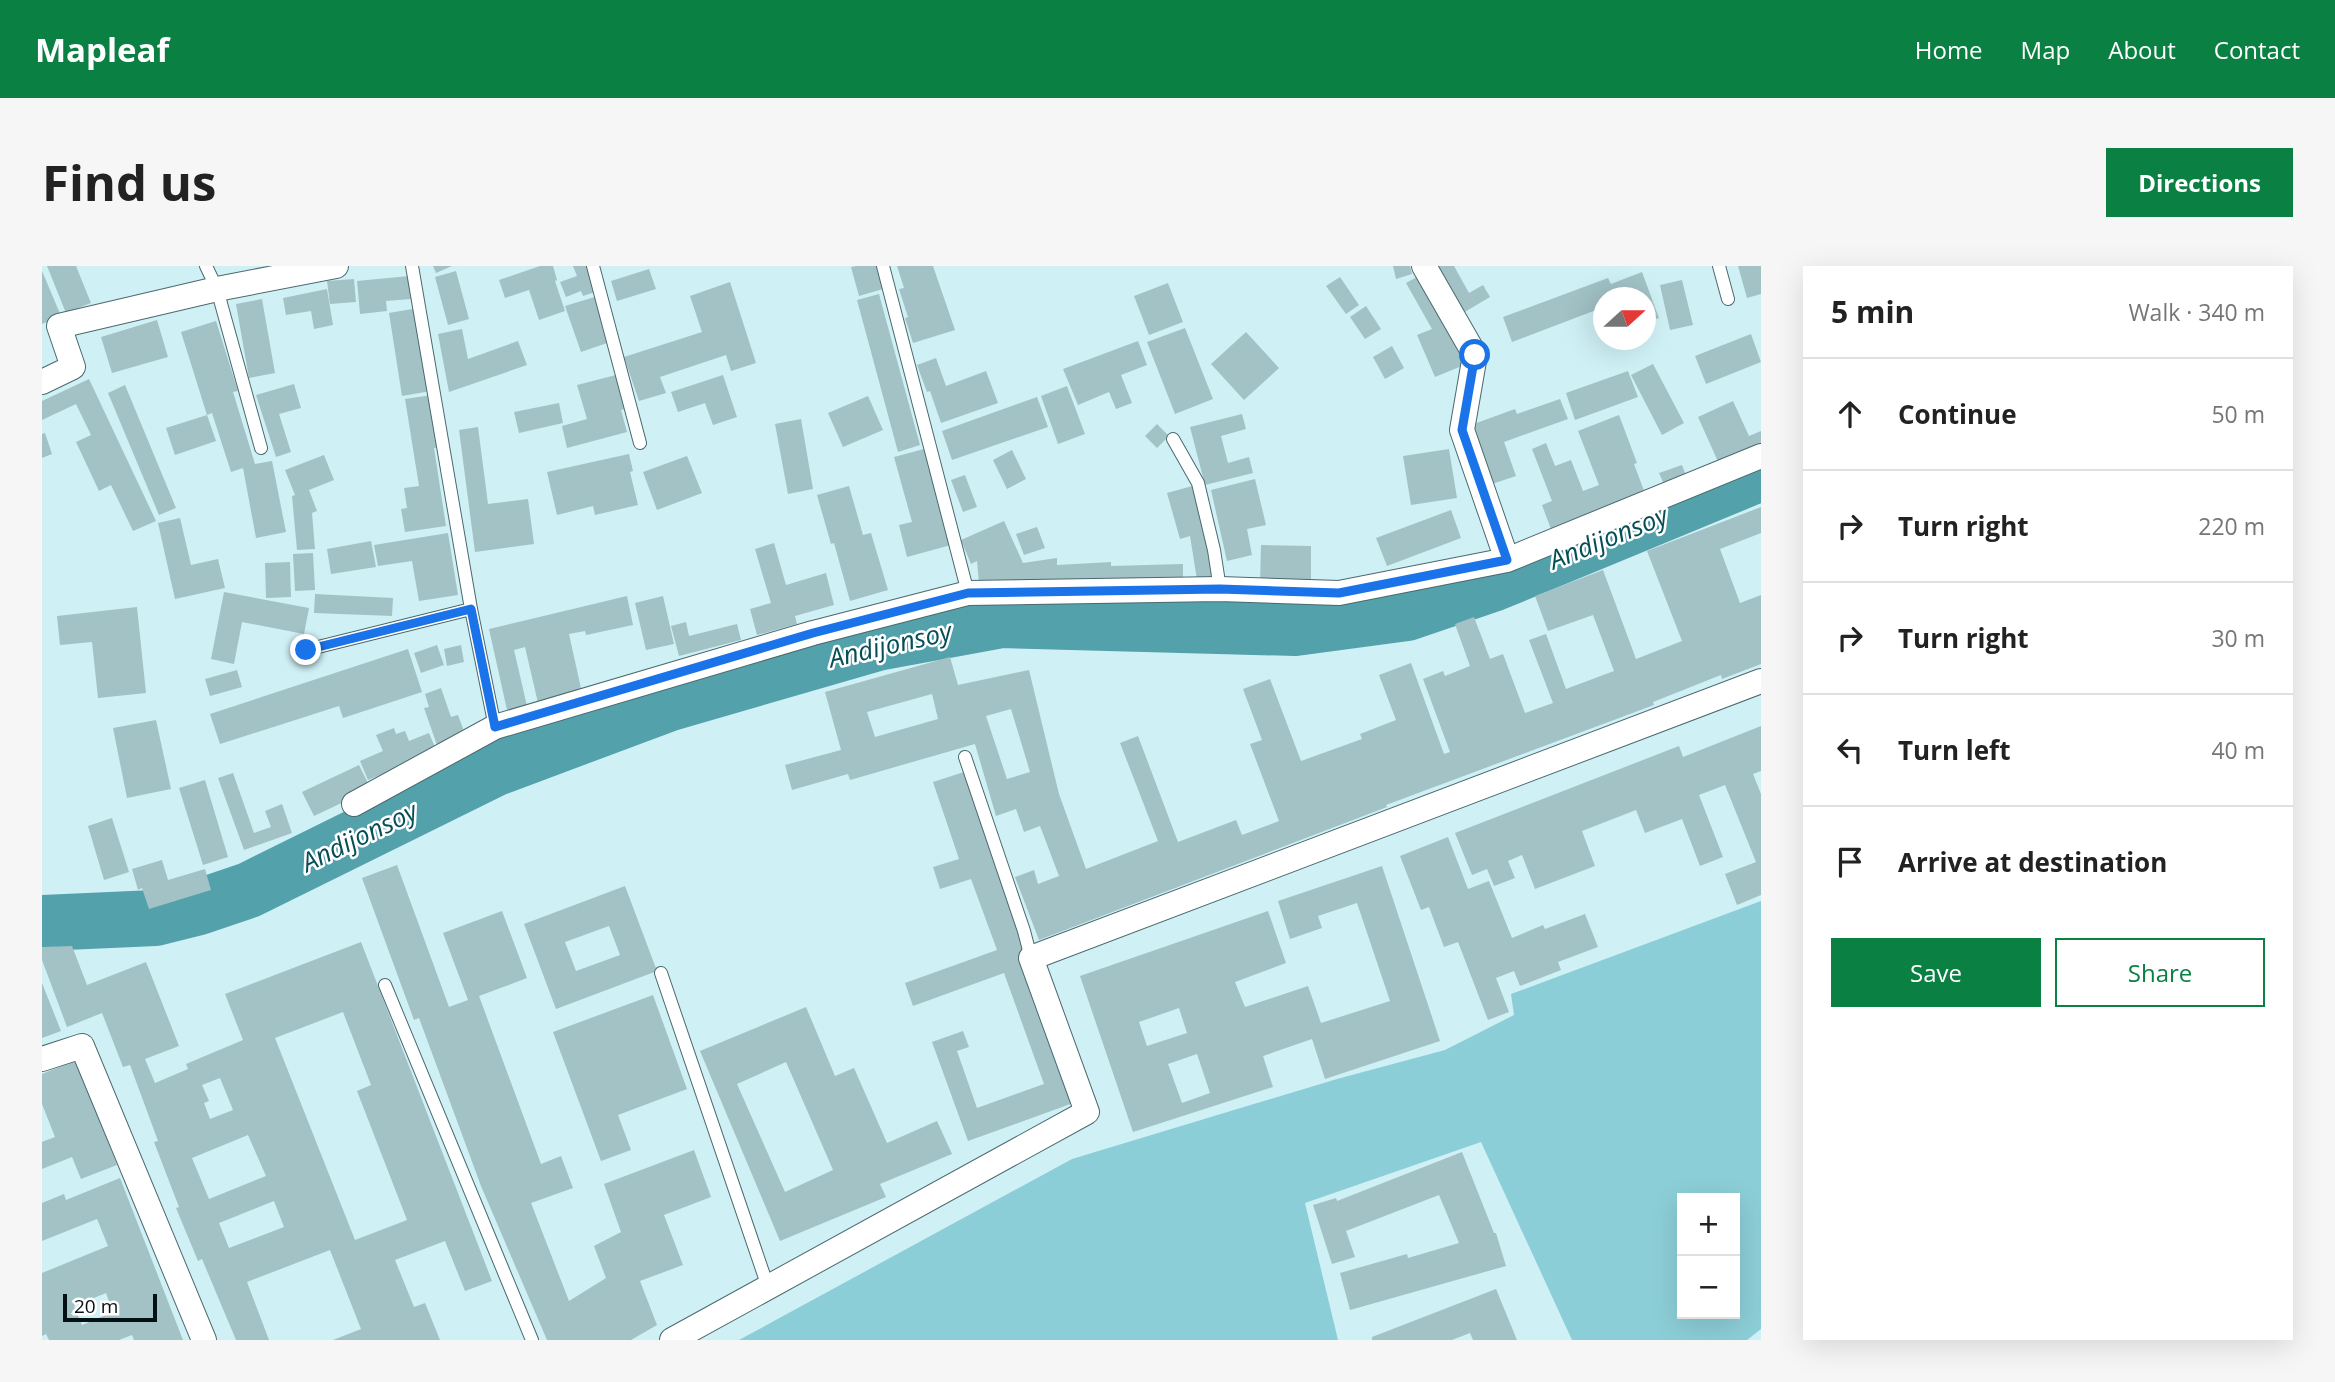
<!DOCTYPE html>
<html lang="en">
<head>
<meta charset="utf-8">
<style>
	body { margin:0; font-family:"Open Sans",sans-serif; background:#f6f6f6; color:#222 }
	.controls { position:absolute; right:21px; bottom:21px; display:grid; overflow:hidden; border-radius:0px; box-shadow:0 7px 28px #0002 }
	.controls button { width:63px; height:63px; display:grid; place-items:center; padding:0; border:0; border-bottom:2px solid #e0e0e0; background:#fff; color:#222; font:35px sans-serif }
	.compass { position:absolute; left:1551px; top:21px; width:63px; height:63px; border-radius:50%; background:#fff; box-shadow:0 7px 28px #0002; rotate:69deg }
	.scale { position:absolute; left:21px; bottom:18px; width:94px; box-sizing:border-box; padding-left:7px; border:4px solid #051012; border-top:0; font-size:19px; line-height:24px; white-space:nowrap; color:#051012; -webkit-text-stroke:5px #fff; paint-order:stroke }
	.stop { position:absolute; width:21px; height:21px; margin:-16px; border:5px solid #1a73e8; border-radius:50%; background:#fff }
	.stop.end { background:#1a73e8; border-color:#fff; box-shadow:0 2px 7px #0008 }
	.list { margin:0; padding:0; list-style:none }
	h2 { display:flex; justify-content:space-between; align-items:center; height:91px; margin:0; padding:0 28px; font-size:30px }
	h2 small { font-size:23px; font-weight:400; color:#767676 }
	.list li { display:grid; grid-template-columns:46px 1fr auto; gap:21px; align-items:center; box-sizing:border-box; height:112px; padding:0 28px; border-top:2px solid #e0e0e0 }
	.list b { display:block; font-size:26px; white-space:nowrap }
	.list em { font-size:23px; font-style:normal; color:#767676 }
	.actions { display:flex; gap:14px; padding:21px 28px }
	.actions a { flex:1; padding:16px 0; border:2px solid #0b8043; border-radius:0px; text-align:center; font-size:24px; color:#0b8043 }
	.actions .main { background:#0b8043; color:#fff }
	.icon { flex:none; width:38px; height:38px; fill:none; stroke:currentColor; stroke-width:2; stroke-linecap:round; stroke-linejoin:round }
	.map { position:relative; flex:none; width:1719px; height:1074px; overflow:hidden; border-radius:0px }
	header { display:flex; align-items:center; gap:42px; box-sizing:border-box; height:98px; padding:0 35px; background:#0b8043; color:#fff }
	header strong { font-size:33px }
	nav { display:flex; gap:38px; margin-inline-start:auto; font-size:24px }
	.intro { display:flex; align-items:center; justify-content:space-between; box-sizing:border-box; height:168px; padding:0 42px }
	h1 { margin:0; font-size:49px }
	.button { padding:18px 32px; border-radius:0px; background:#0b8043; color:#fff; font-size:24px; font-weight:700 }
	main { display:flex; gap:42px; padding:0 42px }
	aside { flex:1; background:#fff; border-radius:0px; box-shadow:0 7px 28px #0002 }
	.map>svg:first-child { display:block }
	.green { fill:#8cced7; fill-rule:evenodd }
	.lines { fill:none; stroke-linecap:round; stroke-linejoin:round }
	.river { stroke:#53a1ab; stroke-width:56 }
	.building { fill:#a2c2c6; fill-rule:evenodd }
	.service-casing { stroke:#4b696e; stroke-width:14 }
	.minor-casing { stroke:#4b696e; stroke-width:26 }
	.service { stroke:#fff; stroke-width:12 }
	.minor { stroke:#fff; stroke-width:24 }
	.route { stroke:#1a73e8; stroke-width:9 }
	.labels { text-anchor:middle; dominant-baseline:central; stroke-width:5; stroke-linejoin:round; paint-order:stroke }
	.water-label { font-size:26px; font-style:italic; fill:#054e56; stroke:#fff }
</style>
</head>
<body>
<header>
<strong>Mapleaf</strong>
<nav><a>Home</a><a>Map</a><a>About</a><a>Contact</a></nav>
</header>
<div class="intro"><h1>Find us</h1><a class="button">Directions</a></div>
<main>
<div class="map">
<svg width="1719" height="1074" viewBox="0 0 1719 1074">
	<rect width="100%" height="100%" fill="#cff0f5"/>
	<path class="green" d="M1719 635V1063L1705 1074H1530L1439 876 1263 937 1296 1074H697L1030 893 1295 813 1403 784 1472 749 1469 728ZM1640 932H1693V1048H1640Z"/>
	<g class="lines">
		<path class="river" d="M0 657 113 652 157 641 207 624 454 502 628 437 835 377 960 354 1253 362 1365 347 1453 317 1719 207"/>
	</g>
	<path class="building" d="M5 0H34L49 37 24 47Z
		M391 0H410L394 7Z
		M498 0H511L515 14 513 15 523 45 497 54 487 24 463 32 457 14Z
		M531 0H547L556 25 541 30 539 25 524 31 518 16 535 10Z
		M814 0H834L841 23 817 30 809 1Z
		M855 0H891L913 64 871 77 863 52 866 51 857 23 862 22Z
		M1351 0H1368L1370 8 1354 13Z
		M1394 0H1412L1427 27 1441 19 1448 31 1421 47Z
		M1696 0H1719V28L1705 32Z
		M607 3 614 23 575 35 569 15Z
		M0 5 19 50 0 58Z
		M414 5 427 53 406 59 393 11Z
		M1600 6 1617 52 1604 57V32H1562V41L1470 76 1461 51 1566 12 1569 18Z
		M1382 7 1427 97 1393 111 1375 69 1390 63 1364 17Z
		M367 10 369 33 344 35 345 45 318 48 315 15Z
		M1298 11 1317 39 1304 48 1284 20Z
		M312 13 314 36 288 38 285 15Z
		M1640 14 1651 59 1628 64 1618 19Z
		M688 16 714 97 689 105 684 89 618 111 624 127 597 135 582 91 660 66 648 30Z
		M1126 17 1141 56 1107 69 1092 30Z
		M285 23 291 59 272 63 269 45 244 49 241 32Z
		M837 28 878 179 856 186 815 34Z
		M556 30 564 55 559 57 565 77 539 86 523 40Z
		M220 33 233 107 207 112 194 38Z
		M1324 40 1339 63 1323 73 1308 51Z
		M376 42 389 125 360 130 347 47Z
		M115 54 126 91 70 107 59 71Z
		M174 55 196 125 191 126 213 198 230 195 244 266 214 272 201 202 189 206 170 147 165 149 139 66Z
		M1143 62 1171 133 1133 148 1105 76Z
		M420 63 426 93 476 75 485 99 407 126 396 68Z
		M1204 66 1237 102 1202 134 1169 98Z
		M1709 68 1719 96 1664 118 1653 90Z
		M1096 75 1105 99 1079 109 1090 137 1074 143 1067 126 1036 139 1021 103Z
		M1350 80 1362 102 1343 113 1331 91Z
		M894 92 904 120 944 105 956 137 899 157 888 125 885 126 875 99Z
		M1611 98 1642 157 1620 169 1589 109Z
		M1586 105 1596 131 1533 154 1524 127Z
		M574 109 583 143 579 144 585 166 525 182 520 160 545 153 535 119Z
		M681 109 695 151 671 159 663 137 636 146 629 126Z
		M47 113 114 255 91 265 69 219 57 225 34 176 49 169 34 138 0 154V135Z
		M252 118 259 142 237 148 249 186 234 191 214 129Z
		M83 119 134 242 117 249 66 127Z
		M1025 120 1043 168 1016 178 999 130Z
		M390 129 398 181 392 182 404 260 363 266 359 243 365 242 362 222 377 220 363 133Z
		M826 130 841 164 801 181 786 147Z
		M995 131 1006 161 910 194 900 165Z
		M1518 133 1526 153 1462 176 1474 210 1450 218 1429 159 1473 143 1475 148Z
		M1691 135 1707 170 1719 165V181L1678 200 1656 151Z
		M517 137 521 157 477 167 472 146Z
		M1200 148 1204 163 1179 170 1186 197 1207 191 1211 207 1163 219 1148 161Z
		M165 149 174 175 133 189 124 162Z
		M1577 149 1595 197 1592 198 1604 230 1510 266 1500 239 1510 235 1490 183 1504 177 1513 200 1529 194 1541 225 1557 219 1536 165Z
		M759 153 771 223 746 228 733 158Z
		M1115 158 1127 170 1115 182 1103 170Z
		M436 161 446 238 486 233 492 278 433 286 417 164Z
		M3 167 10 188 0 192V168Z
		M882 183 909 279 865 291 857 259 870 256 852 191Z
		M1407 183 1415 232 1369 239 1361 190Z
		M970 184 984 213 965 223 951 194Z
		M587 188 591 205 588 206 596 239 553 249 551 240 515 249 505 206Z
		M282 189 292 214 267 224 275 245 270 247 273 283 255 284 250 230 253 229 243 204Z
		M645 190 660 227 615 244 601 206Z
		M1640 199 1646 215 1624 223 1617 207Z
		M923 209 935 241 921 246 909 214Z
		M1213 213 1224 259 1205 263 1210 289 1185 295 1169 224Z
		M1154 219 1174 317 1156 320 1148 270 1138 273 1125 227Z
		M807 220 821 269 829 267 846 324 808 335 792 277 789 278 775 229Z
		M1719 241V267L1678 283 1698 337 1719 329V398L1680 413 1679 409 1611 436 1612 439 1344 539 1345 541 997 674 973 611 992 604 996 618 1017 610 998 560 982 566 974 543 954 550 933 478 808 514 806 508 750 524 743 499 799 484 783 426 908 391 916 419 987 404 1017 528 1044 603 1116 575 1078 477 1096 470 1136 576 1194 554 1200 569 1237 555 1208 478 1220 474 1201 423 1228 413 1259 495 1320 473 1318 468 1354 454 1337 409 1369 397 1402 488 1408 486 1381 413 1401 405 1403 410 1428 400 1413 358 1432 351 1448 393 1461 388 1483 447 1511 437 1487 374 1504 368 1524 423 1572 405 1551 349 1506 365 1493 330 1561 304 1594 393 1640 375 1605 285ZM890 428 896 453 833 471 825 446ZM969 443 988 506 965 513 944 450Z
		M1409 244 1419 272 1345 300 1334 272Z
		M138 252 149 299 176 293 183 322 133 333 116 257Z
		M962 255 981 297 1015 292V299L1069 296V300L1141 298V314L1070 318V312L937 317 935 295 929 298 919 274Z
		M995 261 1003 282 982 289 974 268Z
		M406 267 416 329 377 335 370 295 336 300 332 279Z
		M329 275 334 301 289 308 285 283Z
		M732 277 744 319 784 307 792 339 753 350 755 358 715 369 708 343 729 337 713 283Z
		M1219 279 1269 280V322L1218 321Z
		M271 287 273 324 253 325 251 288Z
		M248 296 249 331 224 332 223 297Z
		M182 326 267 342 262 368 200 356 192 398 169 393Z
		M273 328 351 332 350 350 272 347Z
		M585 330 591 359 544 369 543 365 527 368 540 427 496 437 483 381 472 384 485 440 465 444 447 363Z
		M621 330 632 378 604 384 593 337Z
		M95 341 104 427 56 432 50 376 18 379 15 350Z
		M644 356 647 370 695 358 699 374 637 390 629 360Z
		M395 379 402 399 379 407 372 387Z
		M419 379 422 396 405 400 402 383Z
		M366 383 380 426 301 452 297 440 178 478 168 448Z
		M195 404 200 421 168 430 163 413Z
		M399 422 409 451 416 449 424 471 396 482 382 442 387 441 383 428Z
		M114 454 129 523 85 532 71 462Z
		M1719 460V505L1711 508 1719 528V629L1695 639 1683 608 1714 596 1683 519 1657 529 1681 591 1658 600 1640 553 1603 567 1594 544 1540 565 1553 600 1493 623 1480 589 1466 595 1473 612 1452 620 1445 603 1430 609 1413 567 1637 480 1641 491Z
		M352 462 354 468 363 465 367 475 387 467 395 486 326 514 318 495 341 485 334 469Z
		M317 499 329 523 272 550 260 526Z
		M922 506 980 675 978 676 1034 836 926 875 890 776 921 765 927 781 915 785 935 842 1002 818 962 707 871 740 863 717 955 684 929 613 898 623 891 601 917 593 891 516Z
		M191 507 212 567 229 561 223 545 240 538 250 567 202 584 176 512Z
		M163 514 186 591 161 599 137 522Z
		M70 552 87 606 62 614 46 560Z
		M1406 571 1426 623 1447 615 1470 672 1501 659 1503 663 1543 648 1556 681 1516 696 1519 704 1478 720 1472 705 1454 712 1467 746 1446 754 1416 676 1402 681 1387 641 1379 644 1358 590Z
		M120 594 126 614 163 603 169 624 107 643 100 622 96 624 90 603Z
		M355 599 407 741 426 734 401 667 460 645 485 712 437 730 499 898 519 890 531 922 489 937 527 1035 564 1012 552 980 579 966 562 918 652 884 669 931 622 949 641 999 598 1015 615 1059 589 1074H505L439 920 377 752 372 754 320 612Z
		M1340 600 1398 775 1283 813 1270 773 1221 790 1231 821 1091 866 1038 710 1226 645 1244 697 1193 716 1203 741 1266 720 1279 757 1348 735 1315 637 1276 650 1280 662 1248 673 1236 635ZM1137 742 1145 767 1105 780 1097 756ZM1155 788 1168 827 1140 837 1126 798Z
		M583 620 615 705 514 743 482 658ZM567 660 578 689 534 705 523 676Z
		M319 676 450 1015 423 1025 403 975 353 994 372 1041 383 1037 398 1074H291L319 1063 288 984 205 1016 227 1074H194L160 993 156 995 134 942 137 941 112 876 116 875 88 799 81 801 60 747 25 761 0 694V681L30 680 45 719 104 696 137 780 103 793 113 817 146 803 144 798 201 774 183 728ZM301 746 329 819 315 825 365 954 313 974 233 772ZM178 812 191 844 168 853 162 837 167 835 160 819ZM206 869 224 910 167 933 150 892ZM232 935 242 961 187 982 177 957Z
		M0 717 19 765 0 772Z
		M611 729 645 823 576 849 589 884 559 895 511 766Z
		M764 741 793 810 812 802 845 877 895 855 910 888 838 918 844 931 738 975 658 785ZM744 796 791 904 743 926 695 818Z
		M34 794 75 899 39 913 30 891 0 903V876L13 871 0 838V808Z
		M1420 886 1452 967H1454L1464 1000 1308 1044 1298 1007 1365 988 1366 992 1417 977 1397 929 1304 965 1313 991 1290 998 1271 939 1294 932 1295 935Z
		M78 912 141 1074H92L90 1069 77 1074H7L4 1068 0 1070V1007L66 980 55 953 0 975V937L22 928 24 934ZM64 1027 71 1046 40 1059 32 1040Z
		M1454 1023 1475 1074H1431L1428 1067 1410 1074H1330V1071Z"/>
	<g class="lines">
		<g class="service-casing">
			<path id="service" d="M164 0 175 23 219 182
				M370 0 429 343 453 461
				M551 0 598 177
				M841 0 926 327
				M1677 0 1686 33
				M1131 173 1156 217 1172 284 1178 323
				M264 384 429 343
				M923 491 982 665 989 692
				M619 707 726 1021
				M343 719 490 1074"/>
		</g>
		<g class="minor-casing">
			<path id="minor" d="M1382 0 1433 89 1420 164 1465 294
				M0 116 31 101 17 60 175 23 294 0
				M312 538 453 461 771 367 926 327 1178 323 1297 327 1465 294 1719 190
				M0 793 40 780 162 1074
				M630 1074 1045 846 989 692 1719 415"/>
		</g>
		<use href="#service" class="service"/>
		<use href="#minor" class="minor"/>
	</g>
	<g class="lines">
		<path class="route" d="M264 384 429 343 453 461 771 367 926 327 1178 323 1297 327 1465 294 1420 164 1433 89"/>
	</g>
	<g class="labels">
		<g class="water-label">
			<text transform="translate(1566 271) rotate(-22)">Andijonsoy</text>
			<text transform="translate(848 378) rotate(-13)">Andijonsoy</text>
			<text transform="translate(317 570) rotate(-26)">Andijonsoy</text>
		</g>
	</g>
</svg>
<div class="controls">
<button>+</button>
<button>−</button>
</div>
<svg class="compass" viewBox="-18 -18 36 36"><path d="M0-13l5 13h-10z" fill="#e53935"/><path d="M0 13l5-13h-10z" fill="#767676"/></svg>
<div class="scale">20 m</div>
<div class="stop" style="left:1433px;top:89px"></div>
<div class="stop end" style="left:264px;top:384px"></div>
</div>
<aside>
<h2>5 min<small>Walk · 340 m</small></h2>
<ul class="list">
<li><svg class="icon" aria-label="ahead" viewBox="0 0 24 24"><path d="M12 20V5M6 11l6-6 6 6"/></svg><div><b>Continue</b></div><em>50 m</em></li>
<li><svg class="icon" aria-label="right" viewBox="0 0 24 24"><path d="M7 20v-9h11M14 6l5 5-5 5"/></svg><div><b>Turn right</b></div><em>220 m</em></li>
<li><svg class="icon" aria-label="right" viewBox="0 0 24 24"><path d="M7 20v-9h11M14 6l5 5-5 5"/></svg><div><b>Turn right</b></div><em>30 m</em></li>
<li><svg class="icon" aria-label="left" viewBox="0 0 24 24"><path d="M17 20v-9H6M10 6l-5 5 5 5"/></svg><div><b>Turn left</b></div><em>40 m</em></li>
<li><svg class="icon" aria-label="arrive" viewBox="0 0 24 24"><path d="M6 21V4h12l-3 4 3 4H6"/></svg><div><b>Arrive at destination</b></div></li>
</ul>
<div class="actions"><a class="main">Save</a><a>Share</a></div>
</aside>
</main>
</body>
</html>
